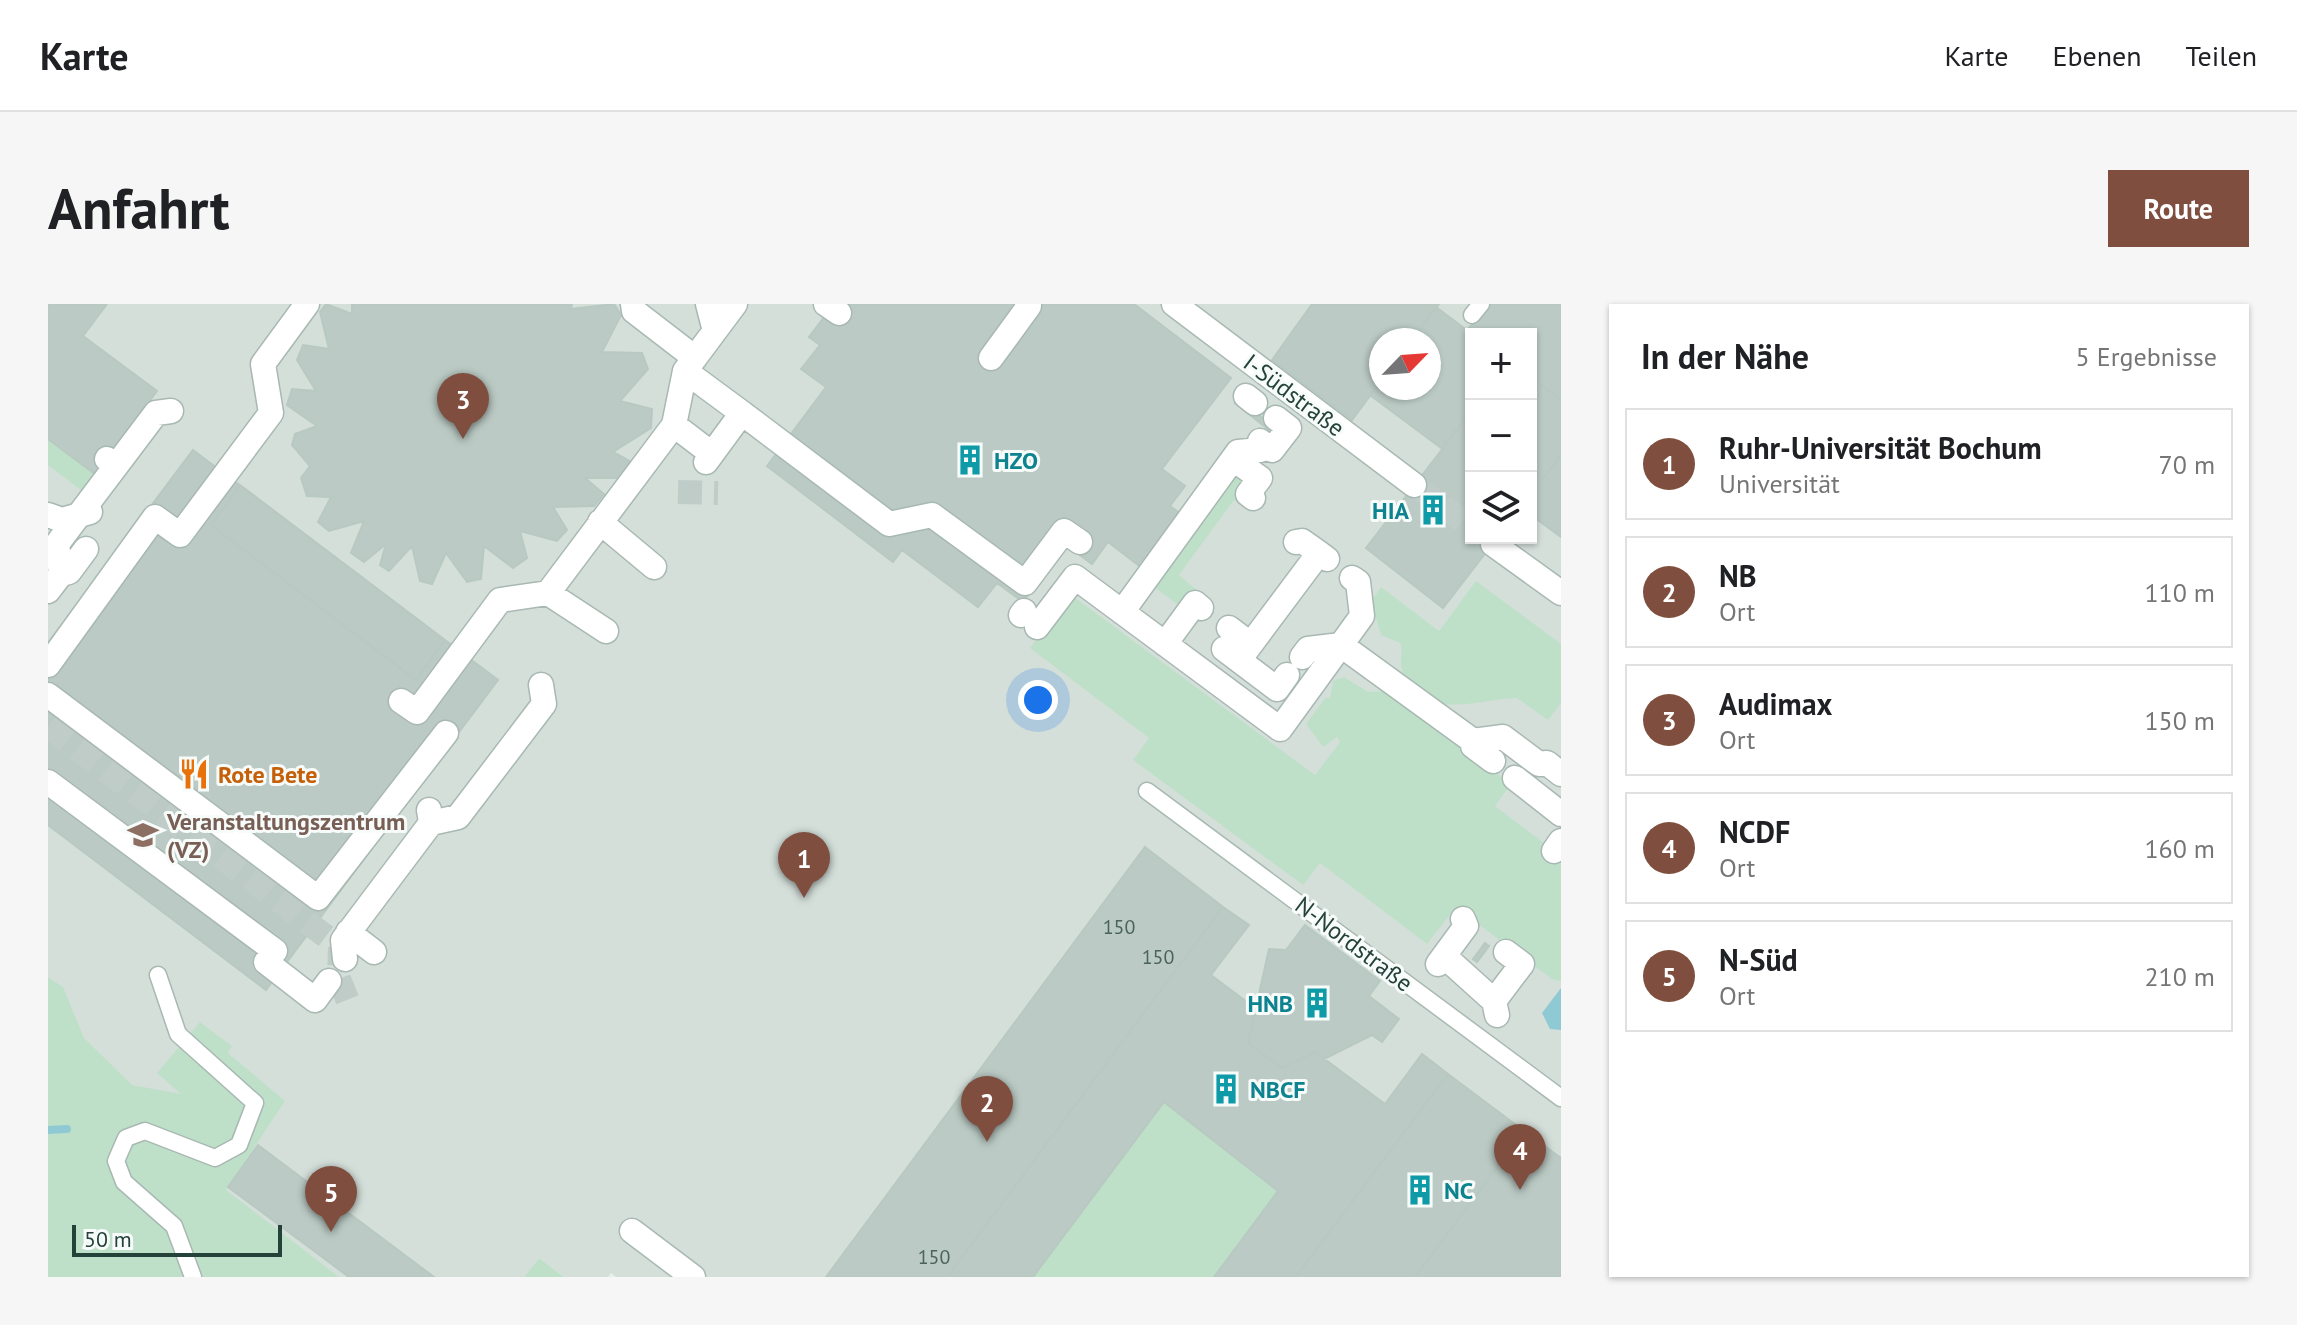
<!DOCTYPE html>
<html lang="de">
<head>
<meta charset="utf-8">
<style>
	body { margin:0; font-family:"PT Sans",sans-serif; background:#f6f6f6; color:#202124 }
	.controls { position:absolute; right:24px; top:24px; display:grid; overflow:hidden; border-radius:0px; box-shadow:0 2px 6px #0004 }
	.controls button { width:72px; height:72px; display:grid; place-items:center; padding:0; border:0; border-bottom:2px solid #e0e0e0; background:#fff; color:#202124; font:40px sans-serif }
	.compass { position:absolute; left:1321px; top:24px; width:72px; height:72px; border-radius:50%; background:#fff; box-shadow:0 2px 6px #0004; rotate:65deg }
	.scale { position:absolute; left:24px; bottom:20px; width:210px; box-sizing:border-box; padding-left:8px; border:4px solid #24423a; border-top:0; font-size:22px; line-height:28px; white-space:nowrap; color:#24423a; -webkit-text-stroke:6px #f7fbf9; paint-order:stroke }
	.you { position:absolute; left:990px; top:396px; width:28px; height:28px; margin:-20px; border:6px solid #fff; border-radius:50%; background:#1a73e8; box-shadow:0 0 0 12px #1a73e833 }
	.badge { display:grid; place-items:center; width:52px; height:52px; border-radius:50%; background:#7f4e3f; color:#fff; font-size:26px; font-weight:700 }
	.pin { position:absolute; translate:-50% -66px; filter:drop-shadow(0 2px 4px #0008) }
	.pin::after { content:''; position:absolute; top:42px; width:28px; height:24px; background:inherit; clip-path:polygon(0 0,100% 0,50% 100%) }
	.list { margin:0; padding:0; list-style:none }
	h2 { display:flex; justify-content:space-between; align-items:center; height:104px; margin:0; padding:0 32px; font-size:34px }
	h2 small { font-size:26px; font-weight:400; color:#757577 }
	.list li { display:grid; grid-template-columns:52px 1fr auto; gap:24px; align-items:center; box-sizing:border-box; height:112px; margin:0 16px 16px; padding:0 16px; border:2px solid #e0e0e0; border-radius:0px }
	.list b { display:block; font-size:30px; white-space:nowrap }
	.list p { margin:0; font-size:26px; white-space:nowrap; color:#757577 }
	.list em { font-size:26px; font-style:normal; color:#757577 }
	.icon { flex:none; width:44px; height:44px; fill:none; stroke:currentColor; stroke-width:2; stroke-linecap:round; stroke-linejoin:round }
	.map { position:relative; flex:none; width:1513px; height:973px; overflow:hidden; border-radius:0px }
	header { display:flex; align-items:center; gap:48px; box-sizing:border-box; height:112px; padding:0 40px; background:#fff; border-bottom:2px solid #e0e0e0 }
	header strong { font-size:38px }
	nav { display:flex; gap:44px; margin-inline-start:auto; font-size:28px }
	.intro { display:flex; align-items:center; justify-content:space-between; box-sizing:border-box; height:192px; padding:0 48px }
	h1 { margin:0; font-size:56px }
	.button { padding:20px 36px; border-radius:0px; background:#7f4e3f; color:#fff; font-size:28px; font-weight:700 }
	main { display:flex; gap:48px; padding:0 48px }
	aside { flex:1; background:#fff; border-radius:0px; box-shadow:0 2px 6px #0004 }
	.map>svg:first-child { display:block }
	.built { fill:#d4dfda; fill-rule:evenodd }
	.green { fill:#bfe0c8 }
	.water { fill:#8ec9d4 }
	.lines { fill:none; stroke-linecap:round; stroke-linejoin:round }
	.stream { stroke:#8ec9d4; stroke-width:8 }
	.building { fill:#bbcac4; stroke:#b8c9c2; stroke-width:2 }
	.minor-tunnel { stroke:#bfccc8; stroke-width:24; stroke-dasharray:24 12; stroke-linecap:butt }
	.service-casing { stroke:#a8b8b2; stroke-width:19 }
	.pedestrian-casing { stroke:#a8b8b2; stroke-width:27 }
	.minor-casing { stroke:#a8b8b2; stroke-width:27 }
	.service { stroke:#fff; stroke-width:16 }
	.pedestrian { stroke:#fff; stroke-width:24 }
	.minor { stroke:#fff; stroke-width:24 }
	.labels { text-anchor:middle; dominant-baseline:central; stroke-width:6; stroke-linejoin:round; paint-order:stroke }
	.number-label { font-size:20px; fill:#4a645c }
	.street-label { font-size:24px; fill:#24423a; stroke:#f7fbf9 }
	.culture-label { font-size:24px; font-weight:bold; fill:#0d838f; stroke:#f7fbf9; text-anchor:start }
	.food-label { font-size:24px; font-weight:bold; fill:#c56008; stroke:#f7fbf9; text-anchor:start }
	.education-label { font-size:24px; font-weight:bold; fill:#785e54; stroke:#f7fbf9; text-anchor:start }
</style>
</head>
<body>
<header>
<strong>Karte</strong>
<nav><a>Karte</a><a>Ebenen</a><a>Teilen</a></nav>
</header>
<div class="intro"><h1>Anfahrt</h1><a class="button">Route</a></div>
<main>
<div class="map">
<svg width="1513" height="973" viewBox="0 0 1513 973">
	<rect width="100%" height="100%" fill="#e6efeb"/>
	<path class="built" d="M0 0H1513V973H568L563 969 560 973H516L491 954 476 973H0ZM1423 30H1483V234H1423ZM1333 36H1381V84H1333Z"/>
	<path class="green" d="M0 135 47 170 34 187 0 161Z
		M1189 163 1207 176 1190 199 1186 196 1131 271 1150 287 1136 305 1103 281Z
		M1428 277 1513 340V399L1500 416 1469 394C1429 395 1377 419 1355 369 1350 358 1356 350 1352 339L1333 331 1323 297 1333 283 1391 327Z
		M1022 290 1267 471 1292 438 1289 433 1275 443 1258 420 1277 394H1282L1285 377 1296 373 1320 388 1336 387 1463 480 1447 502 1513 552V677L1504 675 1418 611 1404 608 1379 640 1272 559 1255 581 1085 456 1101 434 982 344Z
		M0 673 15 683 36 734 84 781 133 790 109 769 152 718 184 742 180 749 237 797 178 886 291 973H0Z
		M1116 798 1230 887 1166 973H985Z
		M491 954 516 973H476Z"/>
	<path class="water" d="M1513 684V726L1502 725 1494 709Z"/>
	<g class="lines">
		<path class="stream" d="M0 826 19 825"/>
	</g>
	<path class="building" d="M0 0H59L35 32 109 87 47 170 0 135Z
		M278 0 304 10V0H524L523 5 566 0 573 11 554 48 594 49 600 65 572 97 604 105 603 124 565 148 589 161 580 174H537L556 190 546 202 505 203 519 226 509 237 472 227 479 254 465 264 436 242 433 275 419 278 398 249 384 280 372 277 364 242 341 267 332 261 338 240 316 258 303 249 316 217 281 227 270 218 283 193 259 192 253 174 262 162 244 141 247 130 269 122 239 101 244 85 268 87 249 56 255 41 281 45 272 8Z
		M786 0H1086L1183 74 1114 165 1137 182 1122 202 1134 211 1094 264 1060 238 1044 260 1018 241 975 298 949 279 930 303 854 246 845 258 719 162 778 83 753 65 772 41 761 33Z
		M1264 0H1391L1364 36H1333V77L1304 116 1224 56Z
		M1443 0H1513V96L1483 73V30H1424L1419 26Z
		M1388 3 1424 30 1423 108 1393 144 1322 91 1333 77V84H1381V36H1364Z
		M1483 73 1513 96V151L1483 190Z
		M1190 95 1224 121 1221 126 1187 99Z
		M1423 108V234H1449L1395 304 1318 244Z
		M145 146 450 376 218 686 0 521V339Z
		M1513 151V233L1483 211V190Z
		M192 181 397 336 368 376 163 221Z
		M1097 543 1175 603 899 973H778Z
		M1175 603 1201 621 1163 671 1208 705 1200 739 1234 764 1267 748 1337 800 1374 750 1400 770 1248 973H1166L1230 887 1116 798 985 973H899Z
		M1257 621 1332 677 1321 692 1351 715 1334 738 1324 731 1276 755 1267 748 1234 764 1200 739 1221 645 1238 646Z
		M1437 639 1441 642 1429 658 1425 655Z
		M1400 770 1476 827 1367 973H1248Z
		M1476 827 1513 854V973H1367Z
		M210 841 386 973H301L180 883Z"/>
	<g class="lines">
		<path class="minor-tunnel" d="M1366 181 1423 223
			M630 188 670 189
			M0 423 292 643 291 675 302 702"/>
		<g class="service-casing">
			<path id="service" d="M1424 11 1433 0
				M1099 487 1513 794
				M110 671 130 730 207 799 191 841 167 854 97 827 78 834 68 857 76 878 126 922 145 973"/>
		</g>
		<g class="pedestrian-casing">
			<path id="pedestrian" d="M585 0 586 7 647 54
				M660 0 667 27
				M778 0 791 9
				M943 54 981 2 979 0
				M637 67 694 109
				M1198 92 1207 99
				M626 121 664 150
				M1212 137 1224 146 1241 124 1228 114
				M1185 155 1212 174 1200 190 1205 194
				M658 158 694 109 841 220 884 211 977 279 1016 227 1032 238
				M68 162 108 109 123 107
				M552 218 606 263
				M1248 238 1254 237 1271 249
				M13 270 21 268 38 245
				M0 287 13 270 9 240 68 162 59 155
				M500 289 558 327
				M1074 308 1190 148 1212 146
				M973 311 976 307
				M989 323 1027 273 1232 425 1293 341 1425 437 1455 433 1491 460 1499 459 1513 470
				M1181 324 1202 340
				M1117 340 1147 299 1153 304
				M1176 345 1229 385 1239 371
				M1254 353 1260 345 1293 341 1314 312 1310 278 1304 274
				M1191 356 1271 249 1279 255
				M0 361 107 213 132 231 223 109 215 60 259 0
				M0 391 270 594 398 429
				M353 397 369 408 452 296 500 289 626 121 637 67 687 0
				M1425 437V442L1445 457
				M1467 474 1513 510
				M0 478 227 647 218 658 267 696 281 677
				M383 519 410 513 496 400 493 381
				M1506 547 1513 537
				M300 628 326 648
				M1396 652 1446 697 1449 711
				M297 655 295 636 383 519 381 506
				M1390 660 1418 622 1415 615
				M1446 697 1474 660 1458 648"/>
		</g>
		<g class="minor-casing">
			<path id="minor" d="M1126 0 1366 181
				M0 211 14 216 42 208
				M1445 240 1513 289
				M584 927 645 973"/>
		</g>
		<use href="#service" class="service"/>
		<use href="#pedestrian" class="pedestrian"/>
		<use href="#minor" class="minor"/>
	</g>
	<defs>
		<g id="building-bare" transform="scale(2.4)"><path d="M-4-6H4V6H1V3H-1V6H-4ZM-2.5-4.3h1.7v1.8h-1.7ZM.8-4.3h1.7v1.8H.8ZM-2.5-1h1.7V.8h-1.7ZM.8-1h1.7V.8H.8Z" fill="#0f9aa8" stroke="#f7fbf9" stroke-width="2.5" paint-order="stroke"/></g>
		<g id="restaurant-bare" transform="scale(2.4)"><path d="M-5-6h1v4h1v-4h1v4h1v-4h1v5L-1.5 .5V6h-2V.5L-5-1ZM5-6V6H3V1.5H1.5Q1.5-4 5-6Z" fill="#e8710a" stroke="#f7fbf9" stroke-width="2.5" paint-order="stroke"/></g>
		<g id="university-bare" transform="scale(2.4)"><path d="M0-5L7-2L0 1L-7-2ZM-4 1L0 2.5L4 1V4Q0 6-4 4Z" fill="#8d6e63" stroke="#f7fbf9" stroke-width="2.5" paint-order="stroke"/></g>
	</defs>
	<g fill-rule="evenodd">
		<use href="#building-bare" x="922" y="156"/>
		<use href="#building-bare" x="1385" y="206"/>
		<use href="#restaurant-bare" x="146" y="470"/>
		<use href="#university-bare" x="95" y="531"/>
		<use href="#building-bare" x="1269" y="699"/>
		<use href="#building-bare" x="1178" y="785"/>
		<use href="#building-bare" x="1372" y="886"/>
	</g>
	<g class="labels">
		<g class="number-label">
			<text x="1071" y="623">150</text>
			<text x="1110" y="653">150</text>
			<text x="886" y="953">150</text>
		</g>
		<g class="street-label">
			<text transform="translate(1246 91) rotate(37)">I-Südstraße</text>
			<text transform="translate(1306 640) rotate(37)">N-Nordstraße</text>
		</g>
		<g class="culture-label">
			<text x="946" y="156">HZO</text>
			<text x="1361" y="206" text-anchor="end">HIA</text>
			<text x="1245" y="699" text-anchor="end">HNB</text>
			<text x="1202" y="785">NBCF</text>
			<text x="1396" y="886">NC</text>
		</g>
		<g class="food-label">
			<text x="170" y="470">Rote Bete</text>
		</g>
		<g class="education-label">
			<text x="119" y="517">Veranstaltungszentrum<tspan x="119" dy="28">(VZ)</tspan></text>
		</g>
	</g>
</svg>
<div class="controls">
<button>+</button>
<button>−</button>
<button><svg class="icon" aria-label="layers" viewBox="0 0 24 24"><path d="M12 4l9 5-9 5-9-5zM3 14l9 5 9-5"/></svg></button>
</div>
<svg class="compass" viewBox="-18 -18 36 36"><path d="M0-13l5 13h-10z" fill="#e53935"/><path d="M0 13l5-13h-10z" fill="#757577"/></svg>
<div class="scale">50 m</div>
<div class="you"></div>
<div class="pin badge" style="left:756px;top:594px">1</div>
<div class="pin badge" style="left:939px;top:838px">2</div>
<div class="pin badge" style="left:415px;top:135px">3</div>
<div class="pin badge" style="left:1472px;top:886px">4</div>
<div class="pin badge" style="left:283px;top:928px">5</div>
</div>
<aside>
<h2>In der Nähe<small>5 Ergebnisse</small></h2>
<ul class="list">
<li><span class="badge">1</span><div><b>Ruhr-Universität Bochum</b><p>Universität</p></div><em>70 m</em></li>
<li><span class="badge">2</span><div><b>NB</b><p>Ort</p></div><em>110 m</em></li>
<li><span class="badge">3</span><div><b>Audimax</b><p>Ort</p></div><em>150 m</em></li>
<li><span class="badge">4</span><div><b>NCDF</b><p>Ort</p></div><em>160 m</em></li>
<li><span class="badge">5</span><div><b>N-Süd</b><p>Ort</p></div><em>210 m</em></li>
</ul>
</aside>
</main>
</body>
</html>
